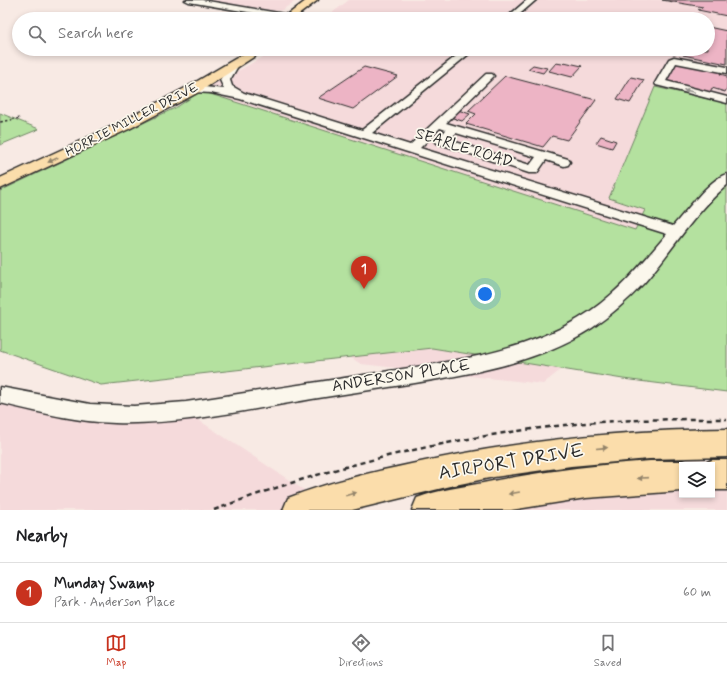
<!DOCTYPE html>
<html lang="en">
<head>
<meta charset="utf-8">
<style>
	body { margin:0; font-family:Mynerve,sans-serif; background:#f6f6f6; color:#202124 }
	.controls { position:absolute; right:12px; bottom:12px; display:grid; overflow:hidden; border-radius:0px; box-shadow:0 2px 6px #0003 }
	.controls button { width:36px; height:36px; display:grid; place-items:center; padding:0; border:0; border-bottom:1px solid #e0e0e0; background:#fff; color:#202124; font:20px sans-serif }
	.you { position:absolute; left:485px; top:294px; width:14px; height:14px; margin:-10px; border:3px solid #fff; border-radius:50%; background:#1a73e8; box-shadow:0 0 0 6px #1a73e833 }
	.badge { display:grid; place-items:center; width:26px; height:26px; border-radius:50%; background:#c8321e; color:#fff; font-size:13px; font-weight:700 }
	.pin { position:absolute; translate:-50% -33px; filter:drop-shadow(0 1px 2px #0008) }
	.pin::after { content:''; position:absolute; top:21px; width:14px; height:12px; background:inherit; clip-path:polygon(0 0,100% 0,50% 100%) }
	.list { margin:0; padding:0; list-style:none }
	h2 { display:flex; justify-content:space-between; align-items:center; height:52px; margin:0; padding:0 16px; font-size:17px }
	h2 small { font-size:13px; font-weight:400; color:#757577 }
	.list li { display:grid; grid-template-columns:26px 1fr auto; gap:12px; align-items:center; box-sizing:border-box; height:60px; padding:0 16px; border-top:1px solid #e0e0e0 }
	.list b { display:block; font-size:15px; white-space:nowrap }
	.list p { margin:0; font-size:13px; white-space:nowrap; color:#757577 }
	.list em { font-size:13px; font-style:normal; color:#757577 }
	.icon { flex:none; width:22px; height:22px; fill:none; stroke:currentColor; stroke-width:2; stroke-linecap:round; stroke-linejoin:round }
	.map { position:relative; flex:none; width:727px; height:510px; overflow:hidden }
	.search { position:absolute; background:#fff; box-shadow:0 2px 6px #0003; left:12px; right:12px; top:12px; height:44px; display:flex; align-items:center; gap:10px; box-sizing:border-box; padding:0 14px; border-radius:22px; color:#757577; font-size:15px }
	.sheet { height:112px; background:#fff }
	nav { display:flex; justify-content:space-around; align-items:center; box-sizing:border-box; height:56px; border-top:1px solid #e0e0e0; background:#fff; font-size:11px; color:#757577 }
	nav a { display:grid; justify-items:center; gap:2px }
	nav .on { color:#c8321e }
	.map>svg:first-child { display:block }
	.built { fill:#f5dadb }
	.green { fill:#b4e19f; stroke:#708665 }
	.building { fill:#edb4c5; stroke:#2b2b2b }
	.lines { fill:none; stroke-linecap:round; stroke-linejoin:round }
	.minor-casing { stroke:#2b2b2b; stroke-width:3 }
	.major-casing { stroke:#2b2b2b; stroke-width:3 }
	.highway-casing { stroke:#2b2b2b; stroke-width:3 }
	.path-far1 { stroke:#2b2b2b; stroke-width:1.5; stroke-dasharray:3 2.5; stroke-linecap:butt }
	.path { stroke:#2b2b2b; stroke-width:2.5; stroke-dasharray:5 4; stroke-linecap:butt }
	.minor { fill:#fbf7ec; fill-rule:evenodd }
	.major { fill:#fbddab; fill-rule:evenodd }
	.highway { fill:#fbddab; fill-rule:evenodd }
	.oneway { fill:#93918c }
	.oneway2 { fill:#93846b }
	.labels { text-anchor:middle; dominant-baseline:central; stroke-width:3.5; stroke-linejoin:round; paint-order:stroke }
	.far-street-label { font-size:13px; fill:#2b2b2b; stroke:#fbf7ec }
	.street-label { font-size:16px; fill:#2b2b2b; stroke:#fbf7ec }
	.near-street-label { font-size:19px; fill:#2b2b2b; stroke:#fbf7ec }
</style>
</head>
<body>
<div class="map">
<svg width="727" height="510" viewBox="0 0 727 510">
	<rect width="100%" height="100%" fill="#f8eae4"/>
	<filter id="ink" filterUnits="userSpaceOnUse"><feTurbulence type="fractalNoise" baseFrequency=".025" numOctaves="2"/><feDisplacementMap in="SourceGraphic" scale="8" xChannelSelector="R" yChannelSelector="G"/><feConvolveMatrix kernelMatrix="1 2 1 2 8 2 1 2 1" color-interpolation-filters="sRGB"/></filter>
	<g filter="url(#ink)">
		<path class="built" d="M202 0H297L282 10 274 11Z
			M349 0H727V197L596 341 543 384 361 364 208 267 354 141 201 91 278 49H708V19H324Z
			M0 395 36 403 185 411 334 510H0Z
			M682 476V495H712V476H727V510H429Z"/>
		<path class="green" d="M655 87 727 103V392L623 379 432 348 101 385 0 350V191L177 107 201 91 635 230 645 210 609 198Z
			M0 113 39 129 0 145Z"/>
		<path class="building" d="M662 0H727V16L698 10 703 7Z
			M361 14 381 19H353Z
			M708 27 727 31V64L683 55 686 49H708Z
			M564 62 582 66 572 77 549 71 556 63 562 64Z
			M674 62 721 72 720 74 727 76V88L725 92 712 88 709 94 664 83Z
			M533 65 547 68 543 73 528 69Z
			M364 67 398 76 353 109 318 98Z
			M505 76 596 100 567 140 552 136 543 147 466 124 476 114 468 111Z
			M631 77 644 80 630 103 617 99Z
			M458 110 470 114 462 121 450 117Z
			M601 136 616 141 612 148 596 143Z"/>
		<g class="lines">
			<g class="minor-casing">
				<path id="minor" d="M185 0H202L290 15 294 17 293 19H288L189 2Z
					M527 0H536L514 19H505Z
					M465 49H475L372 133 410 145 486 74H492L494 76 492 78 446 123 568 159 570 162 568 165 564 166 546 160 537 173H529L437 143 435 141 446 130 440 128 420 148 673 226C685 213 710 178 727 174V185C694 213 672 251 644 283 628 300 611 315 592 328 539 362 476 373 415 383 381 388 346 394 312 399 247 410 181 425 115 423 76 422 38 412 0 403V387L90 404 134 406 186 402C250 392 314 383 377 373 446 362 517 355 578 319 614 298 640 266 667 234L240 99 211 93 194 92 189 89 194 86 224 89 220 80 230 64 233 63 238 66 230 80 232 86 244 93 362 130ZM456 133 536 157 530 165 449 140Z
					M674 57 727 67V73L676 63 666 81 727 97V103L656 85 655 83 669 59Z"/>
			</g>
			<g class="major-casing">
				<path id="major" d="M307 0H318L293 19H282Z
					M252 49H266L199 92 129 129 0 189V178L119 123 189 86Z"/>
			</g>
			<g class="highway-casing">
				<path id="highway" d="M727 429V457L649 459 571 466 494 477 455 485 352 510H283L288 498C328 482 369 473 411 464 515 441 620 430 727 429Z
					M712 460H727V490H712V465H700Z
					M650 461H682L693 465H682V491L586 498 511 510H412L417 498C438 490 461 487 483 483 538 472 594 465 650 461Z"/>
			</g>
			<path class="path-far1" d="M0 122 21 118"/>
			<path class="path" d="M214 510C329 466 453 436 576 424 626 419 677 419 727 419"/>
			<use href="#minor" class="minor"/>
			<use href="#major" class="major"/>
			<use href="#highway" class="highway"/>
		</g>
		<defs><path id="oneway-solid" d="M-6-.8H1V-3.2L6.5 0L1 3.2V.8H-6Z"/></defs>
		<use class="oneway" href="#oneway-solid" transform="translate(689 91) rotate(-167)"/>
		<g class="oneway2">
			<use href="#oneway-solid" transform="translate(53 160) rotate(154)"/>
			<use href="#oneway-solid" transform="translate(602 448) rotate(-5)"/>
			<use href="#oneway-solid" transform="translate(643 478) rotate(176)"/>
			<use href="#oneway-solid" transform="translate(514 493) rotate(170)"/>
			<use href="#oneway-solid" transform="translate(351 494) rotate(-16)"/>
		</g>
	</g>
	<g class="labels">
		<g class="far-street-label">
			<text transform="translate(132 120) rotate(-27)">HORRIE MILLER DRIVE</text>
		</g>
		<g class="street-label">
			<text transform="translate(464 148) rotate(17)">SEARLE ROAD</text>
			<text transform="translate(401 376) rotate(-9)">ANDERSON PLACE</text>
		</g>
		<g class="near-street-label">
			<text transform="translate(511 462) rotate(-9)">AIRPORT DRIVE</text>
		</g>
	</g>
</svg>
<div class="controls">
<button><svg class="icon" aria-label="layers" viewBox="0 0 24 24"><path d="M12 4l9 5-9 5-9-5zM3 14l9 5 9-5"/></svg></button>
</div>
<div class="you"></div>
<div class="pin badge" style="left:364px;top:289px">1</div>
<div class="search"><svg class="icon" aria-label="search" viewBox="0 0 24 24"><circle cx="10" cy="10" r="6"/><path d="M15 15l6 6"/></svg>Search here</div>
</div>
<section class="sheet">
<h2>Nearby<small></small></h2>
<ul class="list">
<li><span class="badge">1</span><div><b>Munday Swamp</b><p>Park · Anderson Place</p></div><em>60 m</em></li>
</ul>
</section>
<nav>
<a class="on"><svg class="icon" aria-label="map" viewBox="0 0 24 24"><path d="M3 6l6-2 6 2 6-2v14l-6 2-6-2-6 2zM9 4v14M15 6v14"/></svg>Map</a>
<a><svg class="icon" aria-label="directions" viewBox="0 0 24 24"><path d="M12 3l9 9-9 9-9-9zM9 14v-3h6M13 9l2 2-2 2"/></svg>Directions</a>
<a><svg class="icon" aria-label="saved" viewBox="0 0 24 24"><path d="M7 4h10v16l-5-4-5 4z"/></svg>Saved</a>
</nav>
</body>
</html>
